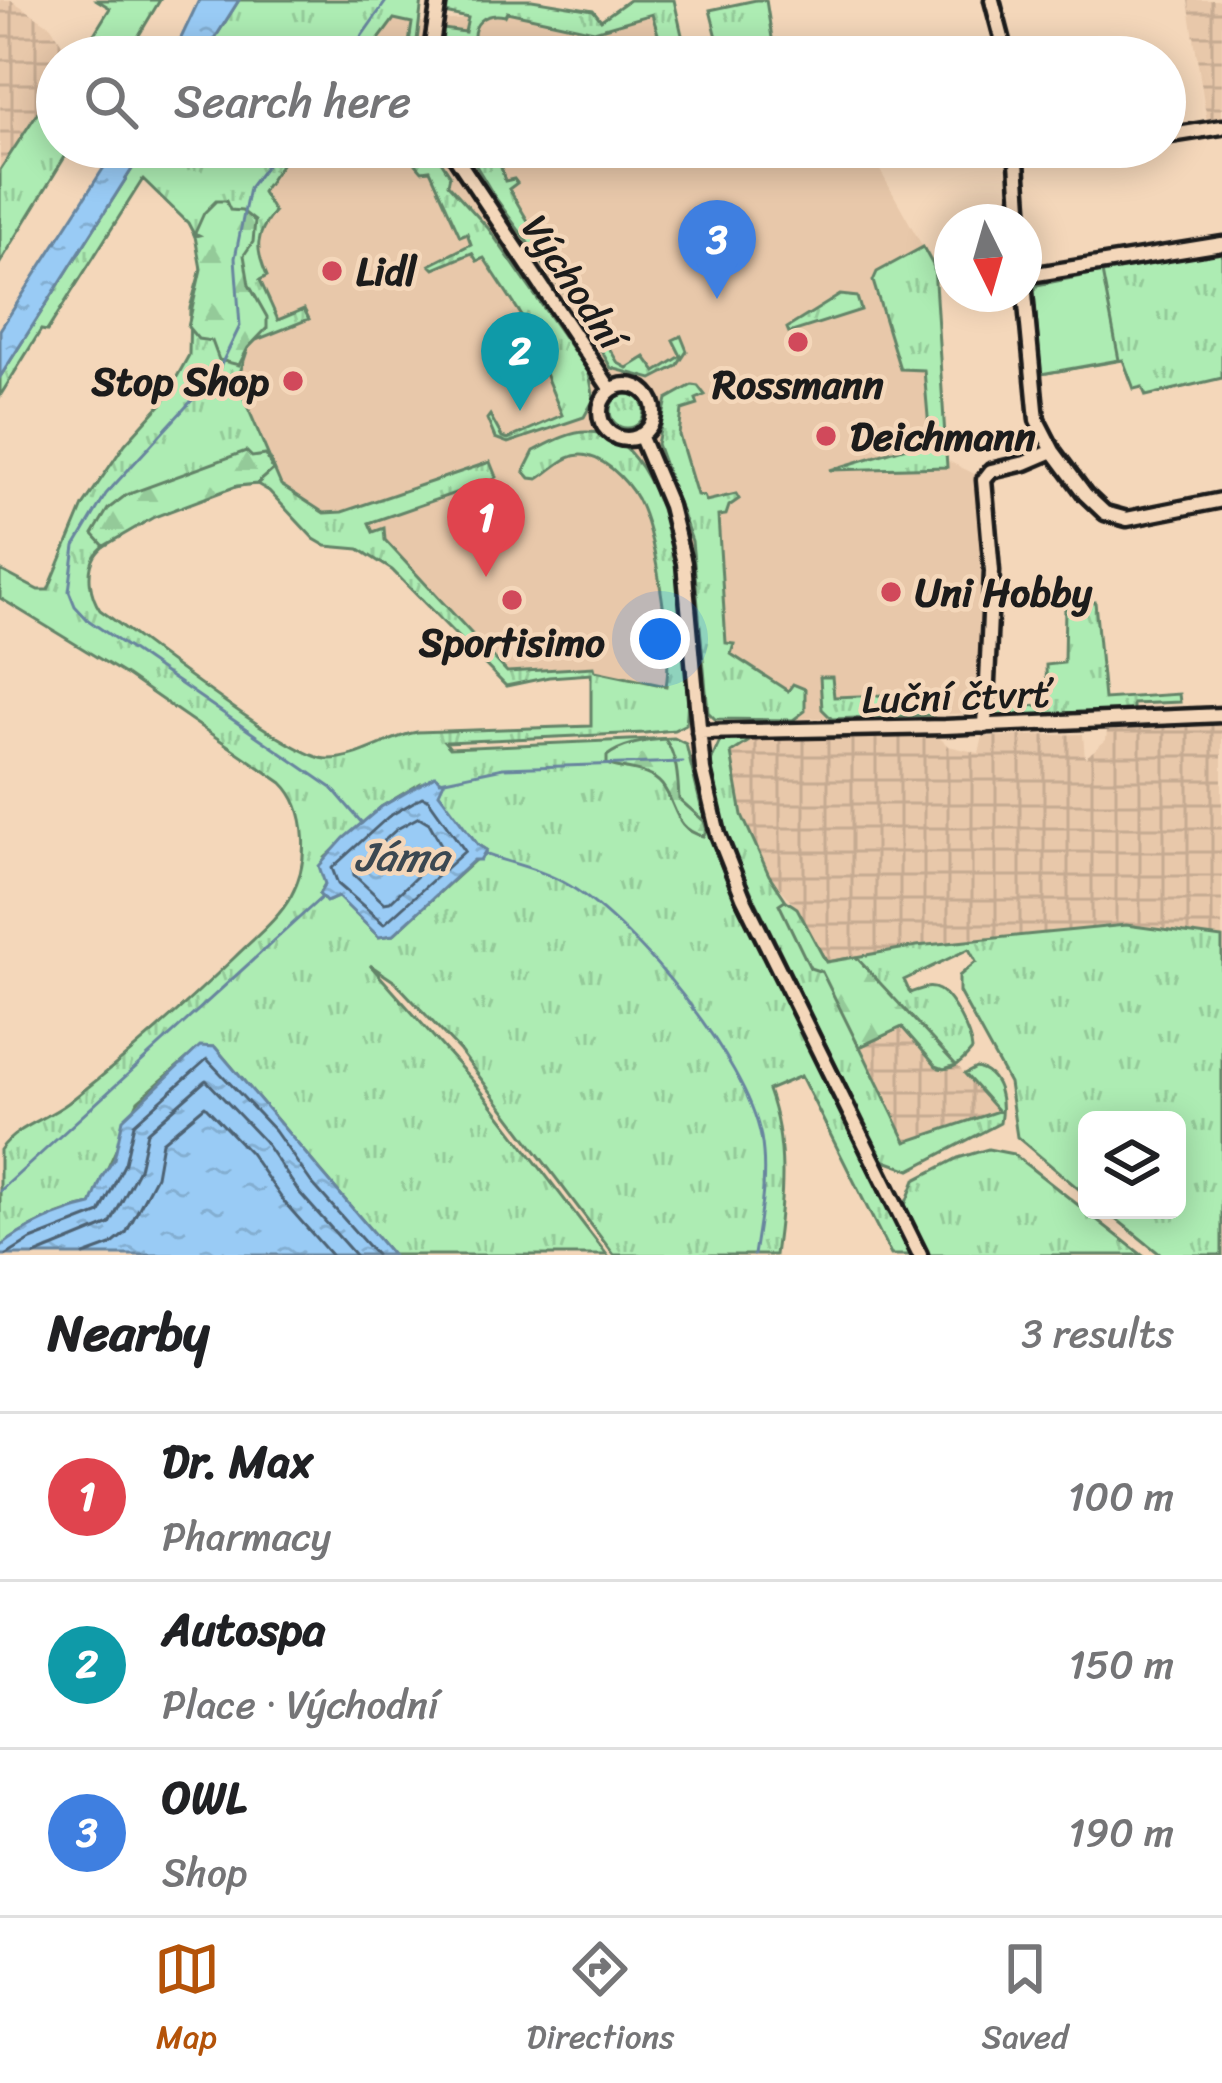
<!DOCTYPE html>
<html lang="en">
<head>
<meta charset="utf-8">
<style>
	body { margin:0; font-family:Sriracha,sans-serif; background:#f2f2f2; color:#202124 }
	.controls { position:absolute; right:36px; bottom:36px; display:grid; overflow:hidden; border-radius:18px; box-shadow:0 6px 30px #0003 }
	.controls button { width:108px; height:108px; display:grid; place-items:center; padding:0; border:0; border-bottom:3px solid #e0e0e0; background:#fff; color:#202124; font:60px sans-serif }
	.compass { position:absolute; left:934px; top:204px; width:108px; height:108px; border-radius:50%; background:#fff; box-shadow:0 6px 30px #0003; rotate:175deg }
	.you { position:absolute; left:660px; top:639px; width:42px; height:42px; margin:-30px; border:9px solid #fff; border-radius:50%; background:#1a73e8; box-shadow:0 0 0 18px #1a73e833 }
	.badge { display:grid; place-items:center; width:78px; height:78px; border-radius:50%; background:#b45309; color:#fff; font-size:39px; font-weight:700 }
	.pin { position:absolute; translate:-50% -99px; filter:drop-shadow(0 3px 6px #0008) }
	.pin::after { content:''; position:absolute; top:63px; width:42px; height:36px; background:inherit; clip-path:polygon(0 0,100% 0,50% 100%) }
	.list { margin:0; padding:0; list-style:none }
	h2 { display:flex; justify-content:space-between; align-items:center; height:156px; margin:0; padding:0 48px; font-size:51px }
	h2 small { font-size:39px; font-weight:400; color:#757577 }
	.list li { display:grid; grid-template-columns:78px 1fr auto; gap:36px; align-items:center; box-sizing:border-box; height:168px; padding:0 48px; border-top:3px solid #e0e0e0 }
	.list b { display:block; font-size:45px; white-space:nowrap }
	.list p { margin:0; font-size:39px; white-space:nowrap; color:#757577 }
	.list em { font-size:39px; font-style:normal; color:#757577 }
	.icon { flex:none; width:66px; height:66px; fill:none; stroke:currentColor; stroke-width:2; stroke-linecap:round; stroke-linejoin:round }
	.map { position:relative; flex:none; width:1222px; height:1255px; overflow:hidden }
	.search { position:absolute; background:#fff; box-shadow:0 6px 30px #0003; left:36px; right:36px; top:36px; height:132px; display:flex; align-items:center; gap:30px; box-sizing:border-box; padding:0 42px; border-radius:66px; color:#757577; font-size:45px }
	.sheet { height:660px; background:#fff }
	nav { display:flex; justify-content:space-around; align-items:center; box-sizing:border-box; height:168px; border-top:3px solid #e0e0e0; background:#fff; font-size:33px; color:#757577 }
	nav a { display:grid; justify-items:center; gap:6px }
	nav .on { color:#b45309 }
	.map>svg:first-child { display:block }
	.built { fill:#e8c8aa }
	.industrial { fill:url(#industrial-grid) }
	.grass { fill:url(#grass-tufts); stroke:#648468; stroke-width:3; fill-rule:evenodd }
	.forest { fill:url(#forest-firs); stroke:#648468; stroke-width:3 }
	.park { fill:#adecb3; stroke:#648468; stroke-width:3 }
	.water { fill:url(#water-ripples); stroke:#67859e; stroke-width:3 }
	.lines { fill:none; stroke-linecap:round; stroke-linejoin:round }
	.shore { stroke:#4e6273; stroke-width:3 }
	.stream { stroke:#67859e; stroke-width:3 }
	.street-casing { stroke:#1c1c1c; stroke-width:21 }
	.street { stroke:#f4d7ba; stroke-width:12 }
	.poi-dot { fill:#d1495b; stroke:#f4d7ba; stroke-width:4.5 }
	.labels { text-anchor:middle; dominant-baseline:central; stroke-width:9; stroke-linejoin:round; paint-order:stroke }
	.poi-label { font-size:39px; font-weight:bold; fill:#1c1c1c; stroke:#f4d7ba; text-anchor:start }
	.street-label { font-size:39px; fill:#1c1c1c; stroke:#f4d7ba }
	.water-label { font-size:42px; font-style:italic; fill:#3b4852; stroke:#f4d7ba }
</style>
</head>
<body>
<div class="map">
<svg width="1222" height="1255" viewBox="0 0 1222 1255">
	<defs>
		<pattern id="industrial-grid" width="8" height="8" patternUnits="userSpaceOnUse" patternTransform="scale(3)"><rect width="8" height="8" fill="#e8c8aa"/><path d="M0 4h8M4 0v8" fill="none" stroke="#c6ab92"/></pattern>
		<pattern id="grass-tufts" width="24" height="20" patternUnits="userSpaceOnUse" patternTransform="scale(3)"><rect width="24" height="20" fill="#adecb3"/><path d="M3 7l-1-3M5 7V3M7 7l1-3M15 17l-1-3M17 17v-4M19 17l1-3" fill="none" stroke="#94ca99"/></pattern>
		<pattern id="forest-firs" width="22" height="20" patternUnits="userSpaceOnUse" patternTransform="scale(3)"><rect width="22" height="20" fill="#adecb3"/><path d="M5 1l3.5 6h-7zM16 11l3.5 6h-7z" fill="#94ca99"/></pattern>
		<pattern id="water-ripples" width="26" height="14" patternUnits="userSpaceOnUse" patternTransform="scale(3)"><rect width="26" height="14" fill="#99cbf5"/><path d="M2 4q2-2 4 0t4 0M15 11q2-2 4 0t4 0" fill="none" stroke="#83aed1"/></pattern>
	</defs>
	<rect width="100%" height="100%" fill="#f4d7ba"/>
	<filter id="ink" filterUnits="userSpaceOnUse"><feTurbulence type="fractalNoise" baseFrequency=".00833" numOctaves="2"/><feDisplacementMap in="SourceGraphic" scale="24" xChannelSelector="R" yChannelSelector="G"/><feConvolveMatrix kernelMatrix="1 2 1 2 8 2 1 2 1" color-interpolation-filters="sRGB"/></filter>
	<g filter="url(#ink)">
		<path class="built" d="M506 12 594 31 652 13 687 57H361L394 19 412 23 505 16Z
			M292 147H867L934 267 946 460 979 476 986 549 978 713 717 721 710 679 669 678 667 686 609 677 592 670 506 683 359 525 320 543 314 539 294 517 232 369 244 255 264 182Z"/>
		<path class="industrial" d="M0 0H11L51 26 62 44 77 53 74 57H57V83L0 170Z
			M1188 0H1222V118L1207 121Z
			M1222 723V938L1126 925 917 946 858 957 999 1111 906 1142 818 964 826 961 792 902 769 875 751 839 742 815 730 753 757 738 939 737 948 746 979 753 983 737 1083 734 1085 758 1106 740 1107 731Z"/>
		<path class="grass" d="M97 0H160L126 57H74L81 55 110 8Z
			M239 0H422L415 57H407L412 23 394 19 366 57H203Z
			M448 0H532L593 10 601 20 629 0H674L687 57H665L652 14 594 31 507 12 505 16C485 12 470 23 475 45L466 48 468 57H442L443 29 465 32 468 18 445 13Z
			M756 0H766L775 57H722L710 10Z
			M57 83V147H71L0 263V170Z
			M146 147H293L262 192 274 212C255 235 255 249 267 276L260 280 278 320 304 309 309 319 256 340 248 348 237 382 281 485 324 513 342 512 490 462 496 477 490 481 369 523 373 532 384 528 385 540 507 672 594 667 595 671 666 686C673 650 656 542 641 507 633 487 610 461 588 456 568 450 553 470 538 479L530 478 524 471 534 451C550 443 569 432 586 432 678 430 694 660 686 724L674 730 645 733 445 742 450 748 674 738 686 744 705 823 728 884 911 1255H891L801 1076 768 1090C788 1144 783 1198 775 1255H614L460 1051 395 982 370 965 478 1087 607 1255H392L215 1047H200L138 1101 91 1205C59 1211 26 1228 0 1247V1150C17 1126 45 1120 68 1103 126 1058 182 1008 235 957 254 938 278 920 291 896 309 864 309 809 282 783L126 675 0 598V570L38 590H48L83 506 125 444 163 402 189 355 190 308 201 269 199 244 188 223 143 179 47 331 41 330 0 396V377ZM257 484 269 491 314 539 326 546 359 549 392 570 506 686 549 677 591 674V726L417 732C388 737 357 760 327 759 289 757 140 638 100 610 90 595 86 572 95 556 113 527 224 484 257 484ZM421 783H428L478 845 486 850 393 935 379 937 338 896 329 901 319 894 325 884V858L381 807Z
			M465 147H495L505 181 514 179 517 183 509 189 544 248 549 246 618 363 627 368 645 357 656 372 681 356 673 340 681 336 687 351 677 366 652 379 611 368 586 323 494 196Z
			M428 155 440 160 450 175 448 184 488 228 589 373 594 399 584 417 508 443 495 438 487 419 490 415 502 437 508 439 562 415 520 313 484 258 477 261 472 253 434 269 430 265 471 244 467 233 460 236 430 170 422 171 416 164 419 157Z
			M923 247 934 267 947 467 830 470 930 440 924 370 900 369 873 281 877 272Z
			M1222 251V378L1146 396 1142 387 1134 389 1123 360 1041 374 1034 292 1037 285Z
			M840 295 857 297 861 310 789 333 787 328Z
			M692 385 698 386 705 395 696 399 698 405 682 410 679 435 697 495 704 496 706 501 736 494 739 499 729 506 726 515 718 516 726 643 734 644 731 654 788 691 793 684 805 689V711L793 720 715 719 708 712 692 541 657 444 667 399Z
			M610 411a17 17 0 1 1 34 0a17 17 0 1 1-34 0Z
			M1095 602 1104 699 1179 694 1180 702 1133 704V715L992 719V707L1047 705 1046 665 1064 663 1065 605Z
			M820 677H832L834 697 884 695 886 709 932 708 933 715 832 719 822 709Z
			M733 736H757L731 753 742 815 769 875 827 962 917 946 1126 925 1222 938V1255H1161L1105 1210H1177V1120H1087V1196L1017 1137 1009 1083 959 992V976L976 962 969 949 904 980 910 993C919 990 929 984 939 990 953 998 971 1035 972 1050 963 1061 954 1071 939 1068L902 1027 860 1047 906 1142 998 1111 965 1074 976 1068C1000 1073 1004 1101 1000 1123L910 1170 882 1160 741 871 724 828 714 786 711 761 720 741Z
			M988 1149 1013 1154 1142 1255H929L905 1205 915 1180 958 1158Z"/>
		<path class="forest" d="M216 201H226L230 210 242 211 255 221 253 242 244 255 249 285 267 317V328L248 348 239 365 219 360 212 341 198 339 188 327 201 269 195 236 199 235 195 233 204 213Z
			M246 451 252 457 266 455 273 470 257 484 237 486 154 517 104 546 93 534 108 509 126 495Z
			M665 739C677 756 678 778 679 799L704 821 707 830 703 836C674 830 677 804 662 785 649 769 625 771 607 764V756C621 745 646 740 665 739Z
			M785 900 797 908 826 962 856 957 956 1065 944 1069 936 1066 902 1027 859 1047 822 972 810 968 779 904Z"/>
		<path class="park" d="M1102 272 1119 360 1041 374 1034 292 1037 285Z"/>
		<path class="water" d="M199 0H239L203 57H172Z
			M117 147H146L0 377V330Z
			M435 776 444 782 439 793 478 845 486 850 480 860H474L393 935 379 937 338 897 326 902 319 894 325 884 319 866 344 838 381 807Z
			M200 1046 215 1047 392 1255H0V1247C25 1227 60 1212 91 1205L102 1177 114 1159 123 1119Z"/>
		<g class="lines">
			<path class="shore" d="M422 797 428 799 465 851 384 924 338 884 332 868 388 817Z
				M419 817 429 823 444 850 390 902 384 903 354 875 353 869 397 829Z
				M7 1255 31 1240 100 1213 125 1163 134 1124 207 1059 275 1131 311 1182 376 1255
				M35 1255 110 1224 139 1169 147 1132 206 1080 264 1141 299 1192 355 1255
				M84 1255 111 1245 126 1233 156 1176 162 1142 205 1106 250 1153 285 1203 331 1255"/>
			<path class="stream" d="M347 57 387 0
				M280 147 249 188 235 258 240 326 217 373 106 494 75 546 69 591 75 606 88 620 332 788 362 823
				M440 781 503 768 683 762
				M484 854C513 864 544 870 570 886 636 927 746 1059 761 1137 768 1176 760 1216 754 1255
				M0 1191 322 897"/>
			<g class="street-casing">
				<path id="street" d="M992 0 1007 57
					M430 57 439 0
					M1165 136 1222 127
					M449 147 611 390
					M1016 147 1021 222
					M1017 151 1060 147
					M1024 276 1222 244
					M1024 283 1037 420 1053 451 1085 494 1105 513 1127 519 1222 500
					M600 412a27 27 0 1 1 54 0a27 27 0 1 1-54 0Z
					M640 435 670 506 684 563 703 770 718 834 743 897 920 1255
					M985 726 992 571 984 480 991 471 1025 463 1053 451
					M699 732 945 727 1222 715"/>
			</g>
			<use href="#street" class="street"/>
		</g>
	</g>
	<g class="poi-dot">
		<circle cx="332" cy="271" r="12"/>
		<circle cx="798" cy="342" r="12"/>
		<circle cx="293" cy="381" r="12"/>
		<circle cx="826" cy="436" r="12"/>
		<circle cx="891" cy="592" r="12"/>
		<circle cx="512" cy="600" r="12"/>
	</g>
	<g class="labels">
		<g class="poi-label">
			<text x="356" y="271">Lidl</text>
			<text x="269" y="381" text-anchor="end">Stop Shop</text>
			<text x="798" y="384" text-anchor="middle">Rossmann</text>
			<text x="850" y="436">Deichmann</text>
			<text x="915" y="592">Uni Hobby</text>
			<text x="512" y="642" text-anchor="middle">Sportisimo</text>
		</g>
		<g class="street-label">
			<text transform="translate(574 282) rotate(56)">Východní</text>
			<text transform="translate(959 696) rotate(-2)">Luční čtvrť</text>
		</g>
		<g class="water-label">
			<text x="402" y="857">Jáma</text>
		</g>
	</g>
</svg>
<div class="controls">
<button><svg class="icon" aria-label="layers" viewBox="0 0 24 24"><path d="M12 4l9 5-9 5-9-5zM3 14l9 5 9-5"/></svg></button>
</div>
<svg class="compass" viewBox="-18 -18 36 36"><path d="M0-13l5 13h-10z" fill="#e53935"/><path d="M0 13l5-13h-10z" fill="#757577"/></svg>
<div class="you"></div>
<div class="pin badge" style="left:486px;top:577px;background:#e0444e">1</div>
<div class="pin badge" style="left:520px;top:411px;background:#0f9aa8">2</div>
<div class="pin badge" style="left:717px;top:299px;background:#3f7fe0">3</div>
<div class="search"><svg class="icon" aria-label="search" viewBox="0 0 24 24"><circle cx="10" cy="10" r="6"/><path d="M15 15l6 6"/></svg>Search here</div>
</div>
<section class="sheet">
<h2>Nearby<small>3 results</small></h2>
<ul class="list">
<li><span class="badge" style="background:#e0444e">1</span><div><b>Dr. Max</b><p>Pharmacy</p></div><em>100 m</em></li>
<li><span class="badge" style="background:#0f9aa8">2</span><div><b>Autospa</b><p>Place · Východní</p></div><em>150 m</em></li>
<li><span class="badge" style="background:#3f7fe0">3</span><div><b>OWL</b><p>Shop</p></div><em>190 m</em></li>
</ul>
</section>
<nav>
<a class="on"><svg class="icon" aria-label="map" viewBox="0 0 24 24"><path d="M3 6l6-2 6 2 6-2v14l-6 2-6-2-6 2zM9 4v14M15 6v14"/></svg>Map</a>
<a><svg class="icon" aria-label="directions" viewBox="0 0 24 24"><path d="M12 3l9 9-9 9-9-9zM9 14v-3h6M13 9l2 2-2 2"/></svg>Directions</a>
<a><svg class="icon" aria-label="saved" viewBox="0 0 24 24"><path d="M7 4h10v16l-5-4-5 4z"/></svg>Saved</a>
</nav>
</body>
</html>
